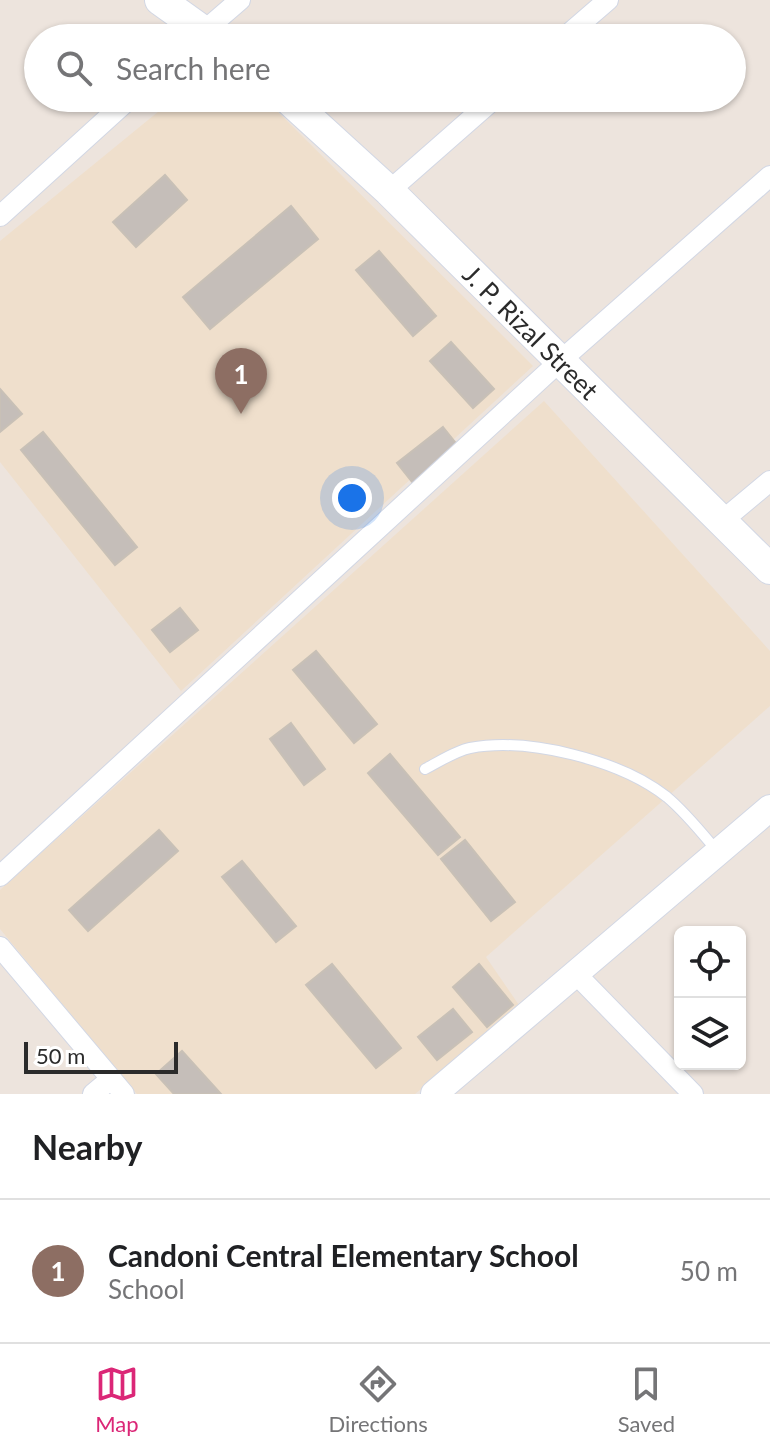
<!DOCTYPE html>
<html lang="en">
<head>
<meta charset="utf-8">
<style>
	body { margin:0; font-family:Lato,sans-serif; background:#f6f6f6; color:#202124 }
	.controls { position:absolute; right:24px; bottom:24px; display:grid; overflow:hidden; border-radius:12px; box-shadow:0 2px 6px #0004 }
	.controls button { width:72px; height:72px; display:grid; place-items:center; padding:0; border:0; border-bottom:2px solid #e0e0e0; background:#fff; color:#202124; font:40px sans-serif }
	.scale { position:absolute; left:24px; bottom:20px; width:154px; box-sizing:border-box; padding-left:8px; border:4px solid #2b2b2b; border-top:0; font-size:22px; line-height:28px; white-space:nowrap; color:#2b2b2b; -webkit-text-stroke:6px #fff; paint-order:stroke }
	.you { position:absolute; left:352px; top:498px; width:28px; height:28px; margin:-20px; border:6px solid #fff; border-radius:50%; background:#1a73e8; box-shadow:0 0 0 12px #1a73e833 }
	.badge { display:grid; place-items:center; width:52px; height:52px; border-radius:50%; background:#db2777; color:#fff; font-size:26px; font-weight:700 }
	.pin { position:absolute; translate:-50% -66px; filter:drop-shadow(0 2px 4px #0008) }
	.pin::after { content:''; position:absolute; top:42px; width:28px; height:24px; background:inherit; clip-path:polygon(0 0,100% 0,50% 100%) }
	.list { margin:0; padding:0; list-style:none }
	h2 { display:flex; justify-content:space-between; align-items:center; height:104px; margin:0; padding:0 32px; font-size:34px }
	h2 small { font-size:26px; font-weight:400; color:#757577 }
	.list li { display:grid; grid-template-columns:52px 1fr auto; gap:24px; align-items:center; box-sizing:border-box; height:144px; padding:0 32px; border-top:2px solid #e0e0e0 }
	.list b { display:block; font-size:30px; white-space:nowrap }
	.list p { margin:0; font-size:26px; white-space:nowrap; color:#757577 }
	.list em { font-size:26px; font-style:normal; color:#757577 }
	.icon { flex:none; width:44px; height:44px; fill:none; stroke:currentColor; stroke-width:2; stroke-linecap:round; stroke-linejoin:round }
	.map { position:relative; flex:none; width:770px; height:1094px; overflow:hidden }
	.search { position:absolute; background:#fff; box-shadow:0 2px 6px #0004; left:24px; right:24px; top:24px; height:88px; display:flex; align-items:center; gap:20px; box-sizing:border-box; padding:0 28px; border-radius:44px; color:#757577; font-size:30px }
	.sheet { height:248px; background:#fff }
	nav { display:flex; justify-content:space-around; align-items:center; box-sizing:border-box; height:112px; border-top:2px solid #e0e0e0; background:#fff; font-size:22px; color:#757577 }
	nav a { display:grid; justify-items:center; gap:4px }
	nav .on { color:#db2777 }
	.map>svg:first-child { display:block }
	.education { fill:#efdfcc }
	.building { fill:#c5beb9; stroke:#c8c0b6; stroke-width:2 }
	.lines { fill:none; stroke-linecap:round; stroke-linejoin:round }
	.service-casing { stroke:#d2d7e4; stroke-width:12 }
	.minor-casing { stroke:#d2d7e4; stroke-width:22 }
	.tertiary-casing { stroke:#d2d7e4; stroke-width:28 }
	.secondary-casing { stroke:#d2d7e4; stroke-width:32 }
	.service { stroke:#fff; stroke-width:10 }
	.minor { stroke:#fff; stroke-width:20 }
	.tertiary { stroke:#fff; stroke-width:26 }
	.secondary { stroke:#fff; stroke-width:30 }
	.labels { text-anchor:middle; dominant-baseline:central; stroke-width:6; stroke-linejoin:round; paint-order:stroke }
	.street-label { font-size:26px; fill:#2b2b2b; stroke:#fff }
</style>
</head>
<body>
<div class="map">
<svg width="770" height="1094" viewBox="0 0 770 1094">
	<rect width="100%" height="100%" fill="#ede4dd"/>
	<path class="education" d="M175 98H260L275 109 533 366 181 691 0 462V241Z
		M544 401 770 651V706L486 957 521 1008 415 1094H137L0 929V890Z"/>
	<path class="building" d="M165 175 187 200 136 247 113 222Z
		M291 206 318 239 210 329 183 297Z
		M379 251 436 316 413 336 356 270Z
		M451 342 494 389 473 408 430 361Z
		M0 389 22 414 0 432Z
		M443 427 459 447 413 483 397 463Z
		M43 432 137 547 115 565 21 450Z
		M180 608 198 630 170 652 152 630Z
		M316 651 377 724 354 743 293 670Z
		M291 723 325 769 304 785 270 739Z
		M390 754 460 837 438 855 368 773Z
		M159 830 178 851 88 931 69 910Z
		M465 840 515 902 491 921 441 859Z
		M242 861 296 926 276 942 222 877Z
		M332 964 401 1048 376 1068 306 985Z
		M479 964 513 1005 487 1027 453 987Z
		M453 1009 472 1032 437 1060 418 1037Z
		M182 1051 221 1094H174L156 1074Z"/>
	<g class="lines">
		<g class="service-casing">
			<path id="service" d="M425 769C439 762 455 751 470 748 528 737 620 760 667 797 686 813 701 832 717 851"/>
		</g>
		<g class="minor-casing">
			<path id="minor" d="M196 38 240 0
				M564 38 608 0
				M389 191 495 98
				M0 216 130 98
				M722 521 770 481
				M0 876 559 362 770 176
				M0 947 124 1094
				M576 974 693 1094
				M93 1094 111 1079"/>
		</g>
		<g class="tertiary-casing">
			<path id="tertiary" d="M434 1094 770 808"/>
		</g>
		<g class="secondary-casing">
			<g id="secondary">
				<path d="M160 0 213 38"/>
				<path id="s1" d="M287 98 389 191 770 569"/>
			</g>
		</g>
		<use href="#service" class="service"/>
		<use href="#minor" class="minor"/>
		<use href="#tertiary" class="tertiary"/>
		<use href="#secondary" class="secondary"/>
	</g>
	<g class="labels">
		<g class="street-label">
			<text stroke="none"><textPath href="#s1" startOffset="338">J. P. Rizal Street</textPath></text>
		</g>
	</g>
</svg>
<div class="controls">
<button><svg class="icon" aria-label="locate" viewBox="0 0 24 24"><circle cx="12" cy="12" r="6"/><path d="M12 2v4M12 18v4M2 12h4M18 12h4"/></svg></button>
<button><svg class="icon" aria-label="layers" viewBox="0 0 24 24"><path d="M12 4l9 5-9 5-9-5zM3 14l9 5 9-5"/></svg></button>
</div>
<div class="scale">50 m</div>
<div class="you"></div>
<div class="pin badge" style="left:241px;top:414px;background:#8d6e63">1</div>
<div class="search"><svg class="icon" aria-label="search" viewBox="0 0 24 24"><circle cx="10" cy="10" r="6"/><path d="M15 15l6 6"/></svg>Search here</div>
</div>
<section class="sheet">
<h2>Nearby<small></small></h2>
<ul class="list">
<li><span class="badge" style="background:#8d6e63">1</span><div><b>Candoni Central Elementary School</b><p>School</p></div><em>50 m</em></li>
</ul>
</section>
<nav>
<a class="on"><svg class="icon" aria-label="map" viewBox="0 0 24 24"><path d="M3 6l6-2 6 2 6-2v14l-6 2-6-2-6 2zM9 4v14M15 6v14"/></svg>Map</a>
<a><svg class="icon" aria-label="directions" viewBox="0 0 24 24"><path d="M12 3l9 9-9 9-9-9zM9 14v-3h6M13 9l2 2-2 2"/></svg>Directions</a>
<a><svg class="icon" aria-label="saved" viewBox="0 0 24 24"><path d="M7 4h10v16l-5-4-5 4z"/></svg>Saved</a>
</nav>
</body>
</html>
